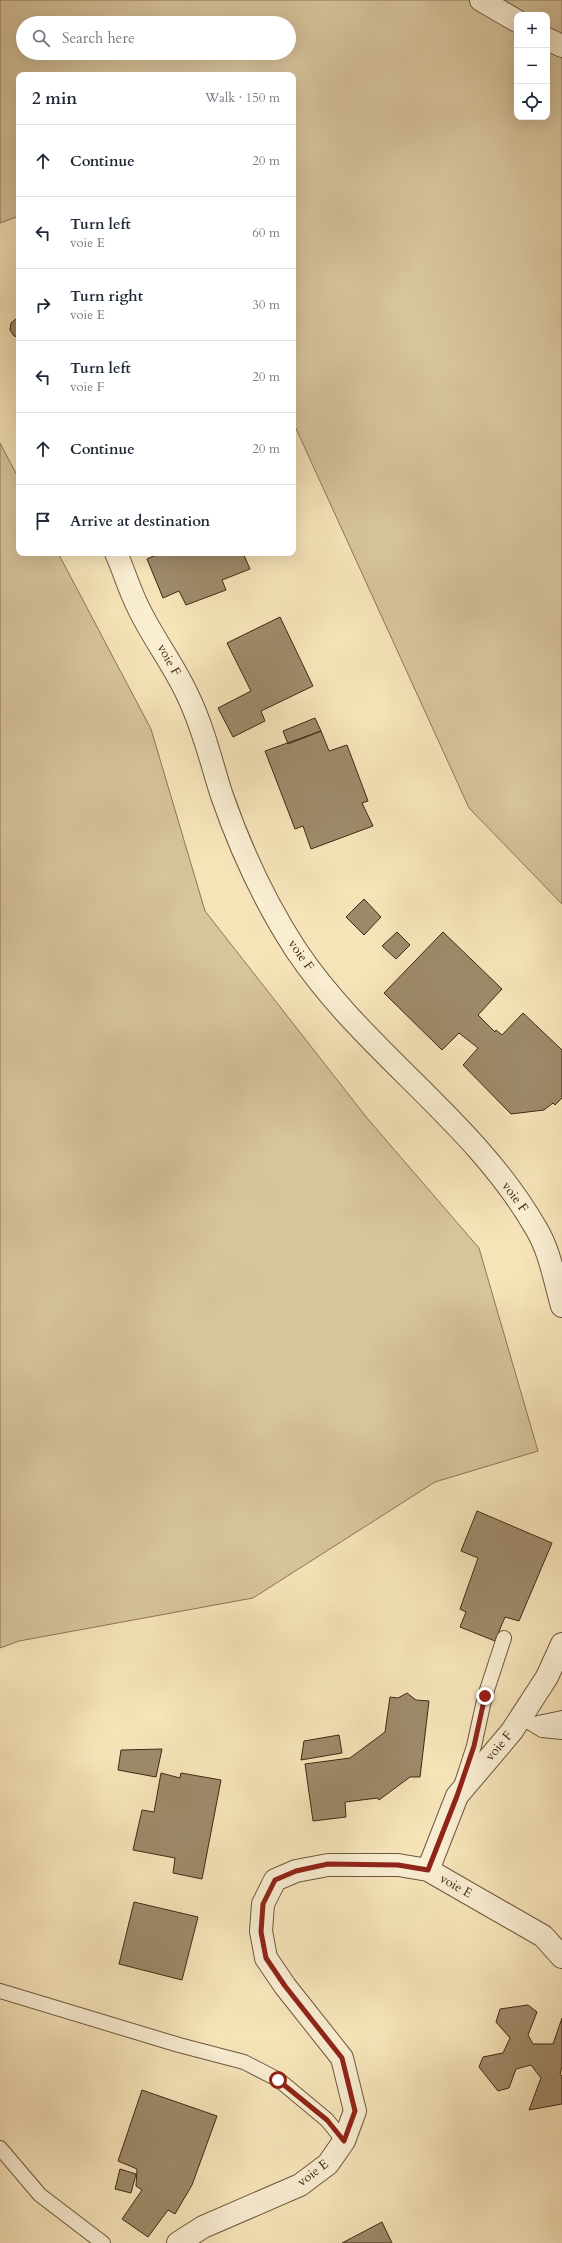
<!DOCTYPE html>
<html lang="en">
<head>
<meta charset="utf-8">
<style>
	body { margin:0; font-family:Cardo,serif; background:#f2f2f3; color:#1f2937 }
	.controls { position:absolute; right:12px; top:12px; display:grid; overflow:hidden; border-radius:8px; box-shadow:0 4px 16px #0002 }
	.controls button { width:36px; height:36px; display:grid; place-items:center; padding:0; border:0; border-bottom:1px solid #e0e1e3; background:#fff; color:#1f2937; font:20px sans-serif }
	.stop { position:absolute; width:12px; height:12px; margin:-9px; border:3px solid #8f2418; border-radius:50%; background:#fff }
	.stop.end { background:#8f2418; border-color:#fff; box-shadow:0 1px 4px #0008 }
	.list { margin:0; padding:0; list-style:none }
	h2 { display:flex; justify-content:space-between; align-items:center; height:52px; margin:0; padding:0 16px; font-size:17px }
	h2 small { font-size:13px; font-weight:400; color:#747a83 }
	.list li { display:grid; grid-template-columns:26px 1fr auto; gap:12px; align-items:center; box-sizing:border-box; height:72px; padding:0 16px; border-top:1px solid #e0e1e3 }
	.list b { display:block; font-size:15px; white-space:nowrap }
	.list p { margin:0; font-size:13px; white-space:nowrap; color:#747a83 }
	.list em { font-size:13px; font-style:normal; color:#747a83 }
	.icon { flex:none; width:22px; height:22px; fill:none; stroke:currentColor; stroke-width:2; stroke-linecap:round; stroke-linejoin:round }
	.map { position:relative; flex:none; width:562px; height:2243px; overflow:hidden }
	.search { position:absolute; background:#fff; box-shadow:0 4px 16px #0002; left:16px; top:16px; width:280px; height:44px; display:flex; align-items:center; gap:10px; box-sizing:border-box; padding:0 14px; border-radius:22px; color:#747a83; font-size:15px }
	.panel { position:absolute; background:#fff; box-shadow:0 4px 16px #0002; left:16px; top:72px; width:280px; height:484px; border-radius:8px }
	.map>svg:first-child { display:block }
	.green { fill:#d7c49d; stroke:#8b7659; fill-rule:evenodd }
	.building { fill:#9e8a6a; stroke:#3f2915 }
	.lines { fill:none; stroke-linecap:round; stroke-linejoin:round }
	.service-casing { stroke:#6d583e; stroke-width:16 }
	.minor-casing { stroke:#6d583e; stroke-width:24 }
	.tertiary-casing { stroke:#6d583e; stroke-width:24 }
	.service { stroke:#f9edd2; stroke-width:14 }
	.minor { stroke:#f9edd2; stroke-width:22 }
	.tertiary { stroke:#f9edd2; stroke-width:22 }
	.route { stroke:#8f2418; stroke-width:5 }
	.labels { text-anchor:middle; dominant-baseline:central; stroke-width:3; stroke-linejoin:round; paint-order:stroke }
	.street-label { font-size:13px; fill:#3f2915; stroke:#f9edd2 }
</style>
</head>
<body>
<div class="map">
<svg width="562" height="2243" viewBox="0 0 562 2243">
	<rect width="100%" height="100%" fill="#f6e4b9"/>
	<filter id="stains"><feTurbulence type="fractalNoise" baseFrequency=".005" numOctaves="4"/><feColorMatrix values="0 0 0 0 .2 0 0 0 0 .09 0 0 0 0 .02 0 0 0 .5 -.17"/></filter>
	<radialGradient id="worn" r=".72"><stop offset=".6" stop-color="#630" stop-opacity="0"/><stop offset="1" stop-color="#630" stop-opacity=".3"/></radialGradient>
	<path class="green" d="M0 0H562V904L469 808 293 422V75H19V216L0 223ZM517 15H547V117H517ZM23 23H289V53H23Z
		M0 443 19 479V553H58L151 729 205 911 367 1118 479 1248 538 1451 435 1482 253 1598 19 1641 0 1648Z"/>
	<path class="building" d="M16 319H19V337L14 336 10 330 11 323Z
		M160 553H243L250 569 222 580 226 590 186 605 179 591 163 598 147 559Z
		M280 617 313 686 261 711 265 721 233 737 218 708 251 691 227 643Z
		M315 718 321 731 288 744 283 731Z
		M321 731 329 751 347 745 368 801 362 803 373 826 311 849 303 826 295 829 265 751Z
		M364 899 381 917 364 935 346 917Z
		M397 932 410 945 396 959 382 946Z
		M443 932 502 989 478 1015 495 1032 496 1030 502 1035 523 1013 562 1050V1098L555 1105 553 1103 544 1110 511 1114 463 1065 478 1048 459 1033 442 1050 384 993Z
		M477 1511 552 1543 519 1621 505 1617 495 1641 460 1627 466 1612 460 1609 478 1558 461 1551Z
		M407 1693 416 1700 429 1701 420 1777H410L379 1800 378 1798 345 1802 346 1817 313 1821 305 1764 350 1758 385 1732 390 1697 398 1698Z
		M339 1735 342 1753 301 1760 304 1741Z
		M162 1749 156 1777 118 1770 121 1750Z
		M161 1773 180 1778 181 1773 221 1780 202 1879 173 1873 175 1858 133 1850 142 1810 154 1812Z
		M134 1902 198 1917 182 1980 119 1964Z
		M528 2005 537 2012 528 2035 533 2044H553L562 2018V2066L560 2074 562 2076V2104L529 2110 541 2078 531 2065 516 2069 509 2088 498 2091 479 2067 483 2057 503 2053 510 2038 496 2022 500 2009Z
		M142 2090 217 2116 192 2185 175 2214 168 2210 148 2237 122 2219 142 2190 136 2186 137 2169 118 2161Z
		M120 2169 136 2174 131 2193 115 2189Z
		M382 2222 392 2243H342Z"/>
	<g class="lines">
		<g class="service-casing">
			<path id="service" d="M521 1717 542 1730 562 1732
				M533 1724 562 1718
				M461 1786 474 1746 485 1696 504 1638
				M0 1991 179 2045 244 2062 279 2080 327 2120 344 2141
				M0 2148 40 2195 103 2243"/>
		</g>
		<g class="minor-casing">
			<path id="minor" d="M116 553C124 571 129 589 138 607 152 637 174 665 188 696 203 727 211 761 221 793 240 848 264 901 296 950 365 1053 476 1122 537 1230 550 1252 555 1282 562 1306
				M428 1870 457 1796 512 1731 547 1677 562 1644
				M178 2243 203 2227 300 2185 328 2164 344 2141 355 2111 342 2058 285 1986 266 1958 261 1931 263 1904 275 1880 296 1871 328 1865H398L428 1870 543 1936 562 1957"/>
		</g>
		<g class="tertiary-casing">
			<path id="tertiary" d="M481 0 517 21
				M547 39 562 46"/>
		</g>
		<use href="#service" class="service"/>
		<use href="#minor" class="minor"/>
		<use href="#tertiary" class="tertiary"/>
	</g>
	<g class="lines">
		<path class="route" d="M278 2080 327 2120 344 2141 355 2111 342 2058 285 1986 266 1958 261 1932 263 1904 275 1880 296 1871 328 1864 398 1865 428 1870 457 1796 474 1746 485 1696"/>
	</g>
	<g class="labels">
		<g class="street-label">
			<text transform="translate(169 660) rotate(61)">voie F</text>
			<text transform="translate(301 955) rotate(55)">voie F</text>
			<text transform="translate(515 1197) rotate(54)">voie F</text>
			<text transform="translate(499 1746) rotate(-50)">voie F</text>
			<text transform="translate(456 1886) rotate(30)">voie E</text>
			<text transform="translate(313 2173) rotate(-37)">voie E</text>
		</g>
	</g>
	<rect width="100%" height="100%" filter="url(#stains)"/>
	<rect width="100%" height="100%" fill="url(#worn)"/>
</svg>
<div class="controls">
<button>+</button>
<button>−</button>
<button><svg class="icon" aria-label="locate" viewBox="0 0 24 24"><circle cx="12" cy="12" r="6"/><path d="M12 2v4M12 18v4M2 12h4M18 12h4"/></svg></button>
</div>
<div class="stop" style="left:278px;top:2080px"></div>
<div class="stop end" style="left:485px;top:1696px"></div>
<div class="search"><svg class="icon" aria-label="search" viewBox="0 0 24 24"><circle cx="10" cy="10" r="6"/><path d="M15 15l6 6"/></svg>Search here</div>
<section class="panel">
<h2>2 min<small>Walk · 150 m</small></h2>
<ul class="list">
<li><svg class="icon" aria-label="ahead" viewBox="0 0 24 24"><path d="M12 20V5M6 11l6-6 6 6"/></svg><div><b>Continue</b></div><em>20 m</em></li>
<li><svg class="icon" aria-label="left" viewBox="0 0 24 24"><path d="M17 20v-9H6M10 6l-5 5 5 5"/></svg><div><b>Turn left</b><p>voie E</p></div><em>60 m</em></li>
<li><svg class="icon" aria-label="right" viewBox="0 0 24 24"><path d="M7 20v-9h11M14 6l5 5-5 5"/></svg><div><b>Turn right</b><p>voie E</p></div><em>30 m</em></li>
<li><svg class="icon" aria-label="left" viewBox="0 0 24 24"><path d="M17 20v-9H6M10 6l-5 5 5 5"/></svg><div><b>Turn left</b><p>voie F</p></div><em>20 m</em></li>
<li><svg class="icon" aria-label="ahead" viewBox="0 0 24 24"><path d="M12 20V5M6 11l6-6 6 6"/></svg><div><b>Continue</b></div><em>20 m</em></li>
<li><svg class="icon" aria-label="arrive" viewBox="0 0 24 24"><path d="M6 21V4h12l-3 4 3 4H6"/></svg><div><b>Arrive at destination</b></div></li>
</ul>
</section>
</div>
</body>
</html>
